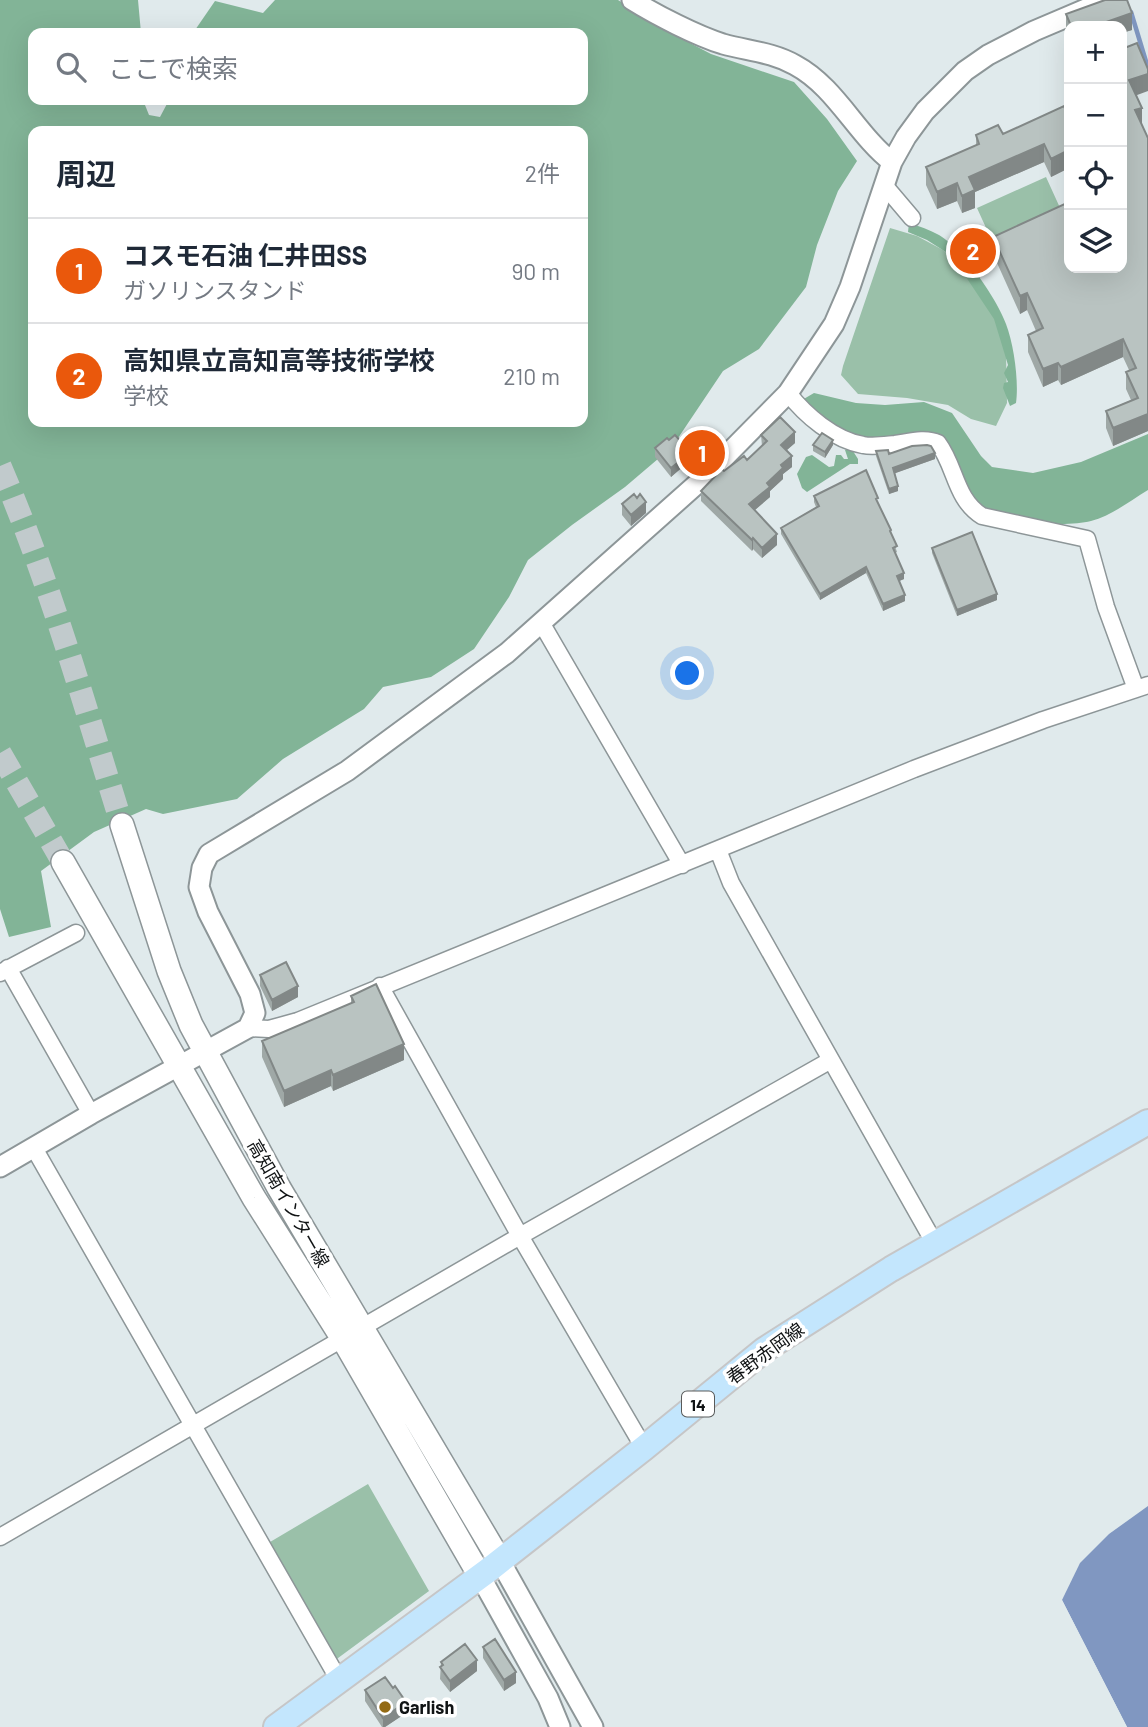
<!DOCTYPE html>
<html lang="ja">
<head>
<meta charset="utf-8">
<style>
	body { margin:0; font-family:Barlow,"Noto Sans JP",sans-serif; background:#f2f2f3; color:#1f2937 }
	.controls { position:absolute; right:21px; top:21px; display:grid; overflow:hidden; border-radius:14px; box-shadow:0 7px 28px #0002 }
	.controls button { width:63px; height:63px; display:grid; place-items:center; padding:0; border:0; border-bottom:2px solid #e0e1e3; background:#fff; color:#1f2937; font:35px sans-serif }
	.you { position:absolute; left:688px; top:674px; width:24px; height:24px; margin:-18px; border:5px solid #fff; border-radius:50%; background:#1a73e8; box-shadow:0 0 0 10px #1a73e833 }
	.badge { display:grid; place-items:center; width:46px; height:46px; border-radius:50%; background:#ea580c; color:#fff; font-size:23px; font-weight:700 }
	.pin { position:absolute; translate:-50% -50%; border:4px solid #fff; box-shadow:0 2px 7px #0006 }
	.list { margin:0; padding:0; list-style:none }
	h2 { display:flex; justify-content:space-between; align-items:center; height:91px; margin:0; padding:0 28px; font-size:30px }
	h2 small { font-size:23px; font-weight:400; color:#747a83 }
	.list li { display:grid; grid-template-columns:46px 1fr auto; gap:21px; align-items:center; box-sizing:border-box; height:105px; padding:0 28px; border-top:2px solid #e0e1e3 }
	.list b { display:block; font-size:26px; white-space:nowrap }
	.list p { margin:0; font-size:23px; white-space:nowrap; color:#747a83 }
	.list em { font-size:23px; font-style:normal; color:#747a83 }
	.icon { flex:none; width:38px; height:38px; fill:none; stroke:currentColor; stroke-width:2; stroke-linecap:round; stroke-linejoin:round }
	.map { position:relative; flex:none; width:1148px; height:1727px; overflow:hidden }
	.search { position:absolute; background:#fff; box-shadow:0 7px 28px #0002; left:28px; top:28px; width:560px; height:77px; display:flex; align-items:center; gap:18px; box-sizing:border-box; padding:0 24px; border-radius:14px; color:#747a83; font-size:26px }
	.panel { position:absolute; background:#fff; box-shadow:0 7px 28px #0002; left:28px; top:126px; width:560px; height:301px; border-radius:14px }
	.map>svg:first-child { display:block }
	.green { fill:#9ac0a9 }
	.forest { fill:#82b497; fill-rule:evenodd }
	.water { fill:#8097c1 }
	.pier { fill:#e0eaec }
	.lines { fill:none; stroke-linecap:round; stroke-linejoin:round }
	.stream { stroke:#8097c1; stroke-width:4.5 }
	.secondary-tunnel { stroke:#c1cacc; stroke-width:23; stroke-dasharray:23 11; stroke-linecap:butt }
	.minor-casing { stroke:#8d9698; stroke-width:19 }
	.tertiary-casing { stroke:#8d9698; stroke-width:23 }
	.secondary-casing { stroke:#8d9698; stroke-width:26 }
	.primary-casing { stroke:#c6c6c7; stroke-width:28 }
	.minor { stroke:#fff; stroke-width:16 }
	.tertiary { stroke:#fff; stroke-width:19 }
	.secondary { stroke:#fff; stroke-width:23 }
	.primary { stroke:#c3e6fd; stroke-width:24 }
	.wall { fill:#9fa8a6 }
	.shaded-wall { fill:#828887 }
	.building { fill:#b9c3c1; stroke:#828887; stroke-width:2 }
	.poi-dot { fill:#936a14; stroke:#fff; stroke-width:2.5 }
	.labels { text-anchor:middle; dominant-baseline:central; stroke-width:7; stroke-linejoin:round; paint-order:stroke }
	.shield { fill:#fff; stroke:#585a5a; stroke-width:2 }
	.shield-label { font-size:16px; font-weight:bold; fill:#101314 }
	.street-label { font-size:18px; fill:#101314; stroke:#fff }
	.poi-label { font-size:18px; font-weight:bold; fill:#101314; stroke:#fff; text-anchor:start }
</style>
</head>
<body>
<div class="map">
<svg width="1148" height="1727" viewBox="0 0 1148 1727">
	<rect width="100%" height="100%" fill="#e0eaec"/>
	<path class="green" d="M1046 177 1061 210 992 241 977 208Z
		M890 228 917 236 943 250 961 265 997 319 1006 353 1007 403 996 426 971 419 948 405 907 398 858 394 841 375 843 366Z
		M368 1484 429 1591 334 1661 265 1545Z"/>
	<path class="forest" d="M0 0H138L141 33H33V100H143L149 115 160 117 169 100H583V33H193L215 1 263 13 275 0H618L669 32 711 54 794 82 827 119 857 161 838 191 817 245 806 287 759 349 723 371 672 447 625 487 572 525 528 560 509 597 474 649 431 677 383 687 364 709 283 759 237 799 163 814 146 809 94 832 41 871 51 927 9 937 0 909ZM33 131H583V422H33Z
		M909 223C919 226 930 230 939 235 962 248 997 299 1006 324 1014 345 1019 382 1016 403L1010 406 1003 388 1004 383 1008 382 1004 373 1008 365 994 319 952 256 927 240 908 232Z
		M814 393 856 403 885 405 924 402 952 413 981 456 992 467 1033 473 1081 462 1148 434V490C1130 501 1111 516 1091 521 1063 528 998 523 976 503 959 488 953 461 945 441L922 432 876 442 844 434 828 424 802 400Z
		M851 448 858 459V464H850L807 492 802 488 797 474 806 457 812 455 829 467 834 466 836 455H841L844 459H848L845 450Z"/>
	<path class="water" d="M1148 1506V1727H1127L1062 1600 1080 1563 1109 1534Z"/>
	<path class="pier" d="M1060 1596 1062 1600 1127 1727H1123L1059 1602Z"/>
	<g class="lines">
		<path class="stream" d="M1131 12 1148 68"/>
		<path class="secondary-tunnel" d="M0 466C50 582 84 704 122 825
			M0 753 63 862"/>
		<g class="minor-casing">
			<path id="minor" d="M884 185 912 218
				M788 393C805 415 834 440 863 445 873 447 885 445 895 444 909 442 925 437 938 443 956 467 955 499 982 516L1087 539 1106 607 1136 689
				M542 624 682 865
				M718 850 731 883 935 1244
				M8 968 91 1114
				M0 973 76 933
				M380 986 520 1236 644 1448
				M248 1028 269 1029 298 1021 914 769 1043 720 1148 685
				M34 1148 339 1680
				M0 1537 520 1236 831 1060"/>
		</g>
		<g class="tertiary-casing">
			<path id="tertiary" d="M632 0C656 15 697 36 723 44 748 51 772 52 795 65 836 87 856 134 892 162
				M0 1167 91 1114 248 1028 255 1013 250 994 208 912 199 887 202 868 209 854 347 771 507 653 708 474 788 393 834 324 850 287 892 162 906 137 925 111 965 71 988 55 1034 31 1107 0
				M500 1561 593 1727
				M480 1576 548 1698 560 1727"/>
		</g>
		<g class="secondary-casing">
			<path id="secondary" d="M122 825 169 971 191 1025 279 1188 500 1561
				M63 862 254 1198 343 1339 480 1576"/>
		</g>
		<g class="primary-casing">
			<path id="primary" d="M276 1727 490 1569 644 1448 764 1350 891 1269 1148 1122"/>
		</g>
		<use href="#minor" class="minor"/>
		<use href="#tertiary" class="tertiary"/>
		<use href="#secondary" class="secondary"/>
		<use href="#primary" class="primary"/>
	</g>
	<path class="wall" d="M1105 0H1127L1132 13V30L1122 33V26H1069V39L1066 31V14Z
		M1136 95 1142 124 1148 431 1113 446 1106 428V411L1131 400 1126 389V372L1129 370 1123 357 1061 385 1058 380 1043 387 1028 352V335L1036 331 1027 310 1020 314 993 254V237L1069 268Z
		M1069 118V168L1051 177 1044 162 975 192V208L962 213 957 201 937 209 926 185V167L976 145V135L1003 134Z
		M761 435 795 443 787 450 792 467 783 474V479L770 491V497L755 510 777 545 762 558 753 549 752 551 701 501V491L724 471 747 460 762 446Z
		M669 440 685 446 703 462 693 471 686 464 671 477 655 457V448Z
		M813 445H833L825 458 813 451Z
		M876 451 889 454 935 459 895 473 898 491 889 494 876 456Z
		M814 496 878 503 891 534 897 552 895 553 904 579 899 581 905 601 883 611 866 573 820 600 781 534V528L816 507 814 502Z
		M622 504 646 513 631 526 622 515Z
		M932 548 997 600 957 616 932 553Z
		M260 975 298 997 272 1011 260 986Z
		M351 996 404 1060 333 1091 331 1086 284 1107 262 1057V1041L351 1003Z
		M483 1647 516 1683 504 1691 483 1658Z
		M441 1662 477 1671 450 1692 440 1679Z
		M365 1690 406 1713 385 1727H382L365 1701Z"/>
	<path class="shaded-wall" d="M1132 13V30L1122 33V26H1095Z
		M1148 74V91L1129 98V80Z
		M1142 108V126L1135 110Z
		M1044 144V162L975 192V208L962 213V196L969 177Z
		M1069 150V168L1051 177V159Z
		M957 183V201L937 209V192Z
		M1027 293V310L1020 314V296Z
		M1123 339V357L1061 385V367Z
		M1058 363V380L1043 387V369Z
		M1148 414V431L1113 446V428Z
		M795 432V443L781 455V445Z
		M833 440V445L825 458V452Z
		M703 453V462L693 471V463Z
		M935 453V459L893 474V468Z
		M686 456V464L671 477V468Z
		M792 456V467L783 474V479L770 491V497L749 515V504L781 465Z
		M898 486V491L889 494V489Z
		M646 502V513L631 526V515Z
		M777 534V545L762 558V548Z
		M753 538V549L752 551V540Z
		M866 567V573L820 600V594Z
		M904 573V579L897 582V576Z
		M997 594V600L957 616V610Z
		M905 595V601L883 611V604Z
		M298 986V997L272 1011V1000Z
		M404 1044V1060L333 1091V1075Z
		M331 1070V1086L284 1107V1091Z
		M477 1660V1671L450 1692V1681Z
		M516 1672V1683L504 1691V1680Z
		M406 1702V1713L385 1727H383V1718Z"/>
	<path class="building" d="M1105 0H1127L1132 13 1095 26H1071L1066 14Z
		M1137 43 1148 69V74L1129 80 1142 108 1135 110 1148 138V414L1113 428 1106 411 1138 398 1126 372 1136 368 1123 339 1061 367 1058 363 1043 369 1028 335 1043 328 1027 293 1020 296 993 237 1069 202V268H1122V49Z
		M1064 106 1069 118V150L1051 159 1044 144 969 177 975 190 962 196 957 183 937 192 926 167 979 144 976 135 998 125 1003 134Z
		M780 417 795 432 781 445 792 456 781 465 783 468 767 483 770 487 749 504 777 534 762 548 753 538 752 540 701 491 722 469 724 471 744 456 747 460 767 441 761 435Z
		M822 433 833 440 825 452 813 445Z
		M675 435 685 446 691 441 703 453 693 463 686 456 671 468 655 448 667 438 669 440Z
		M927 445 931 446 935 453 893 468 898 486 889 489 876 451 888 450 889 454 912 446Z
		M866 470 878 498 876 499 891 530 890 531 897 546 893 548 904 573 897 576 905 595 883 604 866 567 820 594 781 528 819 506 814 496Z
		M634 494 637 498 640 494 646 502 631 515 622 504Z
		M972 532 997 594 957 610 932 548Z
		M286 962 298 986 272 1000 260 975Z
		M376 984 404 1044 333 1075 331 1070 284 1091 262 1041 354 1002 351 996Z
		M495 1639 516 1672 504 1680 483 1647Z
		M465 1644 477 1660 450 1681 440 1667 443 1665 441 1662Z
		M385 1677 393 1688 395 1686 406 1702 383 1718 365 1690Z"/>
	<circle class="poi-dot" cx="385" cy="1707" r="7"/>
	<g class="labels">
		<rect class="shield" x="682" y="1391.5" width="32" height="25" rx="5"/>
		<g class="shield-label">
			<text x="698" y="1404">14</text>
		</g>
		<g class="street-label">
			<text transform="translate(289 1203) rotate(60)">高知南インター線</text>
			<text transform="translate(765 1353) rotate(-36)">春野赤岡線</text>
		</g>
		<g class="poi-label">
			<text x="399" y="1707">Garlish</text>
		</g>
	</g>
</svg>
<div class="controls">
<button>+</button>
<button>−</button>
<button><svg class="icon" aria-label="locate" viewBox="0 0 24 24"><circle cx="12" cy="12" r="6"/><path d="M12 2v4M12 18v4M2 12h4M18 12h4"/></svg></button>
<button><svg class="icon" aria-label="layers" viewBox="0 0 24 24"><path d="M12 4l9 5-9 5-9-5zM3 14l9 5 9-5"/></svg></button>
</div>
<div class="you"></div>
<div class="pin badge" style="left:702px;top:453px">1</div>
<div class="pin badge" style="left:973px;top:251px">2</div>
<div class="search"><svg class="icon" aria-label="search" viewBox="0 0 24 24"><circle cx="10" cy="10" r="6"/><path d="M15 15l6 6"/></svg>ここで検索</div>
<section class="panel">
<h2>周辺<small>2件</small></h2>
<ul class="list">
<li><span class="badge">1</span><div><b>コスモ石油 仁井田SS</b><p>ガソリンスタンド</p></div><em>90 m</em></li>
<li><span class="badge">2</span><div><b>高知県立高知高等技術学校</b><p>学校</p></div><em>210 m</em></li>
</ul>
</section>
</div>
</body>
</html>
